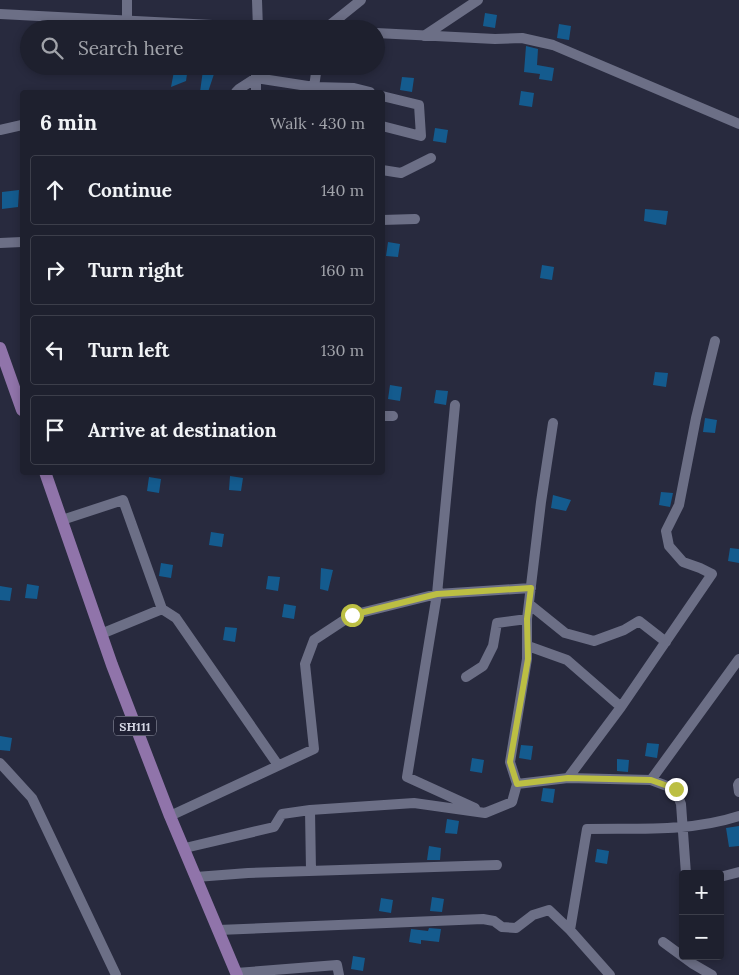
<!DOCTYPE html>
<html lang="en">
<head>
<meta charset="utf-8">
<style>
	body { margin:0; font-family:Lora,serif; background:#262836; color:#f1f3f6 }
	.controls { position:absolute; right:15px; bottom:15px; display:grid; overflow:hidden; border-radius:5px; box-shadow:0 2px 8px #0003 }
	.controls button { width:45px; height:45px; display:grid; place-items:center; padding:0; border:0; border-bottom:1px solid #3c3e4a; background:#1e202e; color:#f1f3f6; font:25px sans-serif }
	.stop { position:absolute; width:15px; height:15px; margin:-11px; border:4px solid #bcbf43; border-radius:50%; background:#fff }
	.stop.end { background:#bcbf43; border-color:#fff; box-shadow:0 1px 5px #0008 }
	.list { margin:0; padding:0; list-style:none }
	h2 { display:flex; justify-content:space-between; align-items:center; height:65px; margin:0; padding:0 20px; font-size:21px }
	h2 small { font-size:16px; font-weight:400; color:#a1a3aa }
	.list li { display:grid; grid-template-columns:32px 1fr auto; gap:15px; align-items:center; box-sizing:border-box; height:70px; margin:0 10px 10px; padding:0 10px; border:1px solid #3c3e4a; border-radius:5px }
	.list b { display:block; font-size:19px; white-space:nowrap }
	.list em { font-size:16px; font-style:normal; color:#a1a3aa }
	.icon { flex:none; width:28px; height:28px; fill:none; stroke:currentColor; stroke-width:2; stroke-linecap:round; stroke-linejoin:round }
	.map { position:relative; flex:none; width:739px; height:975px; overflow:hidden }
	.search { position:absolute; background:#1e202e; box-shadow:0 2px 8px #0003; left:20px; top:20px; width:365px; height:55px; display:flex; align-items:center; gap:12px; box-sizing:border-box; padding:0 18px; border-radius:28px; color:#a1a3aa; font-size:19px }
	.panel { position:absolute; background:#1e202e; box-shadow:0 2px 8px #0003; left:20px; top:90px; width:365px; height:385px; border-radius:5px }
	.map>svg:first-child { display:block }
	.building { fill:#145b8e }
	.lines { fill:none; stroke-linecap:round; stroke-linejoin:round }
	.minor { stroke:#6c6f86; stroke-width:10 }
	.major { stroke:#9074aa; stroke-width:12 }
	.route { stroke:#bcbf43; stroke-width:6 }
	.labels { text-anchor:middle; dominant-baseline:central; stroke-width:4; stroke-linejoin:round; paint-order:stroke }
	.shield { fill:#1f2033; stroke:#9d9fae; stroke-width:1 }
	.shield-label { font-size:12px; font-weight:bold; fill:#d3d5e2 }
</style>
</head>
<body>
<div class="map">
<svg width="739" height="975" viewBox="0 0 739 975">
	<rect width="100%" height="100%" fill="#282a3e"/>
	<path class="building" d="M485 13 497 15 495 28 483 26Z
		M559 24 571 26 569 40 557 38Z
		M526 46 538 49 537 65 554 68 552 81 539 79 540 74 524 72Z
		M175 66 188 67 186 81 171 87Z
		M203 70 215 71 208 92H200Z
		M402 77 414 78 412 92 400 90Z
		M521 91 534 93 532 107 519 105Z
		M435 128 448 130 446 143 433 141Z
		M19 190 18 207 2 209V192Z
		M645 209 668 211 666 225 644 221Z
		M388 242 400 244 398 257 386 256Z
		M542 265 554 267 552 280 540 278Z
		M655 372 668 373 666 387 653 385Z
		M390 385 402 387 400 401 388 399Z
		M436 390 448 391 446 405 434 403Z
		M705 418 717 420 715 433 703 432Z
		M230 476 243 478 241 491 229 490Z
		M149 477 161 479 159 493 147 491Z
		M661 492 673 493 670 507 659 505Z
		M553 495 571 500 566 511 551 508Z
		M211 532 224 534 222 547 209 545Z
		M730 548 739 549V563L728 561Z
		M161 563 173 565 171 578 159 576Z
		M321 568 333 570 328 591 320 589Z
		M268 576 280 577 278 591 266 589Z
		M27 584 39 586 37 599 25 598Z
		M0 586 12 588 10 601 0 600Z
		M284 604 296 606 294 619 282 617Z
		M225 627 237 628 235 642 223 640Z
		M0 736 12 738 10 751 0 750Z
		M647 743 659 744 657 758 645 756Z
		M521 745 533 746 531 760 519 758Z
		M472 758 484 760 482 773 470 771Z
		M617 759 629 760 628 772 617 771Z
		M543 788 555 789 553 803 541 801Z
		M447 819 459 821 457 834 445 833Z
		M739 826V846L729 847 726 828Z
		M429 846 441 848 440 860H427Z
		M597 849 609 851 607 864 595 862Z
		M432 897 444 899 442 912 430 911Z
		M381 898 393 900 391 913 379 911Z
		M429 928 441 929 439 942 421 940V944L409 942 411 929 428 931Z
		M353 956 365 958 363 971 351 969Z"/>
	<g class="lines">
		<path class="minor" d="M257 0 258 29
			M0 14 291 29
			M127 20V0
			M325 29 361 0
			M376 33 495 39 522 38 553 45 739 124
			M424 36 478 0
			M317 66 314 87 354 88 370 92
			M236 92 239 89 256 78 314 87
			M256 92V66
			M382 96 419 105 421 136 382 126
			M0 130 22 125
			M382 170 401 173 431 158
			M382 220 415 219
			M0 243 22 242
			M455 405 437 594 407 777 475 808
			M382 416H393
			M62 520 123 500 162 609 176 618 278 765
			M529 604 565 633 594 641 624 630 639 621 666 642
			M101 634 162 609
			M528 646 567 660 621 707
			M466 677 483 666 493 646 497 623 527 619
			M0 763 32 798 116 975
			M568 778 621 707 712 574 700 568 683 562 669 546 666 531 679 505 696 418 715 341
			M651 780 739 659
			M739 783 738 785 739 792
			M517 784 510 762 527 659V619L541 502 553 423
			M310 810 414 803 485 813 512 802 517 784 568 778 651 780 675 789 681 804 686 874
			M170 816 314 749 305 664 314 640 352 615 437 594 531 588
			M185 848 274 827 282 814 310 810 311 871
			M196 877 248 873 497 865
			M720 877 739 872
			M218 930 483 919 494 921 502 927 516 928 533 915 549 910 570 930 587 829C638 828 690 832 739 816
			M570 930 610 975
			M663 942 693 964 712 975
			M236 973 337 965 339 975"/>
		<path class="major" d="M0 348 22 410
			M45 472 112 665 170 816 237 975"/>
	</g>
	<g class="lines">
		<path class="route" d="M352 615 437 594 531 588 527 619 528 659 510 762 517 784 568 778 651 780 676 789"/>
	</g>
	<g class="labels">
		<rect class="shield" x="114" y="716.5" width="42" height="19" rx="4"/>
		<g class="shield-label">
			<text x="135" y="726">SH111</text>
		</g>
	</g>
</svg>
<div class="controls">
<button>+</button>
<button>−</button>
</div>
<div class="stop" style="left:352px;top:615px"></div>
<div class="stop end" style="left:676px;top:789px"></div>
<div class="search"><svg class="icon" aria-label="search" viewBox="0 0 24 24"><circle cx="10" cy="10" r="6"/><path d="M15 15l6 6"/></svg>Search here</div>
<section class="panel">
<h2>6 min<small>Walk · 430 m</small></h2>
<ul class="list">
<li><svg class="icon" aria-label="ahead" viewBox="0 0 24 24"><path d="M12 20V5M6 11l6-6 6 6"/></svg><div><b>Continue</b></div><em>140 m</em></li>
<li><svg class="icon" aria-label="right" viewBox="0 0 24 24"><path d="M7 20v-9h11M14 6l5 5-5 5"/></svg><div><b>Turn right</b></div><em>160 m</em></li>
<li><svg class="icon" aria-label="left" viewBox="0 0 24 24"><path d="M17 20v-9H6M10 6l-5 5 5 5"/></svg><div><b>Turn left</b></div><em>130 m</em></li>
<li><svg class="icon" aria-label="arrive" viewBox="0 0 24 24"><path d="M6 21V4h12l-3 4 3 4H6"/></svg><div><b>Arrive at destination</b></div></li>
</ul>
</section>
</div>
</body>
</html>
